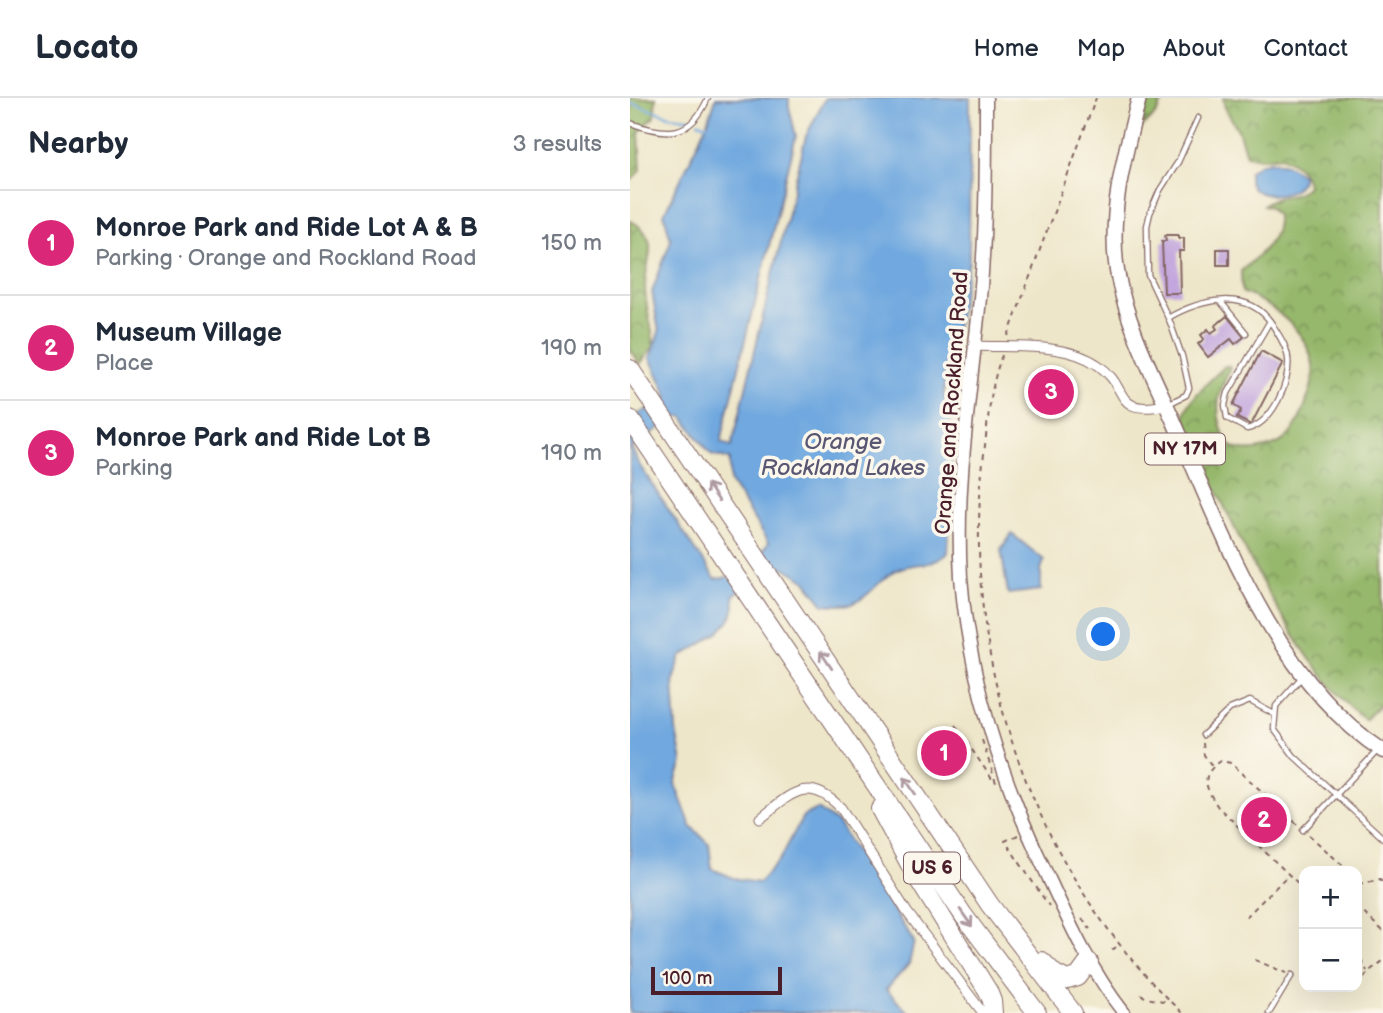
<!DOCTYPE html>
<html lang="en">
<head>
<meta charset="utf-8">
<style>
	body { margin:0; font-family:"Balsamiq Sans",sans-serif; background:#f6f6f7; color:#1f2937 }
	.controls { position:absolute; right:21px; bottom:21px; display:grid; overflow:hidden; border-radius:14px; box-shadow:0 7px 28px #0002 }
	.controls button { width:63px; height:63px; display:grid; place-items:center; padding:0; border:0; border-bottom:2px solid #e0e1e3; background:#fff; color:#1f2937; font:35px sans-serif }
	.scale { position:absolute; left:21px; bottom:18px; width:131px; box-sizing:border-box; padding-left:7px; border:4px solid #4a1f2b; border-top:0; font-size:19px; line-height:24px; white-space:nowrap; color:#4a1f2b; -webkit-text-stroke:5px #fbf7ec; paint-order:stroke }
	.you { position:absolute; left:474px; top:537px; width:24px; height:24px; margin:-18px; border:5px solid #fff; border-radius:50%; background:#1a73e8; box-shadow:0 0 0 10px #1a73e833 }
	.badge { display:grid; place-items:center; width:46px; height:46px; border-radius:50%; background:#db2777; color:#fff; font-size:23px; font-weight:700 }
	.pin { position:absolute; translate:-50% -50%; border:4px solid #fff; box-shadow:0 2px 7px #0006 }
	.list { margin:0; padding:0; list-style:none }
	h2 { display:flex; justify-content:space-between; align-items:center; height:91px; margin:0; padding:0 28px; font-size:30px }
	h2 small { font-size:23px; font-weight:400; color:#747a83 }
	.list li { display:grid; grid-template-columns:46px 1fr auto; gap:21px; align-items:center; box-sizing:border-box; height:105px; padding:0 28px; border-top:2px solid #e0e1e3 }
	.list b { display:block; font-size:26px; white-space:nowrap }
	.list p { margin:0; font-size:23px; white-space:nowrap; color:#747a83 }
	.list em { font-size:23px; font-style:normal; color:#747a83 }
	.map { position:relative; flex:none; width:753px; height:915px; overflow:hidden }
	header { display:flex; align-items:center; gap:42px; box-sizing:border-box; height:98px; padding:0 35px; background:#fff; border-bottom:2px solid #e0e1e3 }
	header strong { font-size:33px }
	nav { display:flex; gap:38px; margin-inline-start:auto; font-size:24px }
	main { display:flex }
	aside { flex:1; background:#fff }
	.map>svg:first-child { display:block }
	.forest { fill:url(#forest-crowns); stroke:#706c4c; stroke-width:2 }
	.water { fill:#6fa8df; stroke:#5c6485; stroke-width:2; fill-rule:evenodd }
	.pier { fill:#eee6c9 }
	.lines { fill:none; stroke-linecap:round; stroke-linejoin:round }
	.stream { stroke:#6fa8df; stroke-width:2.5 }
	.building { fill:#c2a6dd }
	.lane-casing { stroke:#836562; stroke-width:7 }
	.street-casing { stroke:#836562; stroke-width:11 }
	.secondary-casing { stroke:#836562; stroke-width:15 }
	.primary-casing { stroke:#836562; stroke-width:17 }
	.highway-casing { stroke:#836562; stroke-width:20 }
	.path { stroke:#836562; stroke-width:2; stroke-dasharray:5 5; stroke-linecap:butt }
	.lane { stroke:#fff; stroke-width:4.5 }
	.street { stroke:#fff; stroke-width:9 }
	.secondary { stroke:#fff; stroke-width:12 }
	.primary { stroke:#fff; stroke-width:14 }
	.highway { stroke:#fff; stroke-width:18 }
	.oneway { stroke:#ae9aa0 }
	.labels { text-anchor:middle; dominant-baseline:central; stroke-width:7; stroke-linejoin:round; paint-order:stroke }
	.shield { fill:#fbf7ec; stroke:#7f6065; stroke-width:2 }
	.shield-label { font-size:19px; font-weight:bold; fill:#4a1f2b }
	.street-label { font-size:21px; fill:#4a1f2b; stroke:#fbf7ec }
	.water-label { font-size:23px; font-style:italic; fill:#595673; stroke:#fbf7ec }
</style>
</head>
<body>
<header>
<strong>Locato</strong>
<nav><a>Home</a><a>Map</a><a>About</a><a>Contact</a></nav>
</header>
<main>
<aside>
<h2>Nearby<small>3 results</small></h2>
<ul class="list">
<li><span class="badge">1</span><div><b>Monroe Park and Ride Lot A &amp; B</b><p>Parking · Orange and Rockland Road</p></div><em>150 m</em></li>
<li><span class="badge">2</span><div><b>Museum Village</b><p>Place</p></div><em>190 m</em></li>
<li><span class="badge">3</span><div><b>Monroe Park and Ride Lot B</b><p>Parking</p></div><em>190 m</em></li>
</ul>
</aside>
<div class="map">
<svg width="753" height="915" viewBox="0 0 753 915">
	<defs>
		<pattern id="forest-crowns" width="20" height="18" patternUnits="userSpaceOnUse" patternTransform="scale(1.75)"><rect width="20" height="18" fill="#96b86c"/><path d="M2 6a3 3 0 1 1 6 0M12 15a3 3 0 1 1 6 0" fill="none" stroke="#7c9559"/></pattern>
	</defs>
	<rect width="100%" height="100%" fill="#fbf7ec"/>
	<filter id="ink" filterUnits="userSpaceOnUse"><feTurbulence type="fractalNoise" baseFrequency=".0143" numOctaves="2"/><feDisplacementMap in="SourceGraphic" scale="14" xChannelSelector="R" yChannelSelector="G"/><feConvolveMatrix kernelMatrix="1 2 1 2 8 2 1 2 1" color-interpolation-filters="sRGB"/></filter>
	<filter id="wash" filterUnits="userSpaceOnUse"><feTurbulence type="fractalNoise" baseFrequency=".00686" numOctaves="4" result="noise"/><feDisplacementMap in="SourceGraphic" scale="28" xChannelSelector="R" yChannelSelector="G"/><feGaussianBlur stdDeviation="1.57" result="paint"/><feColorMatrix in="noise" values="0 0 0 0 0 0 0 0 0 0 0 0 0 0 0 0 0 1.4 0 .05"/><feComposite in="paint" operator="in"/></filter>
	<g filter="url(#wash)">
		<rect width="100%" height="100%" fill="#eee6c9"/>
		<path class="forest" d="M0 0H26L24 19 9 34 11 72 0 84Z
			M519 0H535L526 16 512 29Z
			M593 0H753V603L735 622C665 562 618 459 579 376 571 360 555 336 555 317 556 303 585 278 595 268H599L600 271C589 293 584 308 592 332 594 337 595 343 599 346 611 358 643 351 655 341 665 333 672 316 676 305 680 293 685 281 683 268 679 234 642 206 612 194L611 173C628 158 649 142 647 117L640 108 633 107C646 95 667 101 677 87 676 72 664 65 652 58L631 60 616 57 608 32 595 10Z
			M0 122C34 141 15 159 15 189 15 208 22 228 24 248L10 266 0 251Z"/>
		<path class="water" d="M86 0H159V9L166 38 91 343 102 348 176 38 195 0H340L339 163 326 231 315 267 314 297 323 336 318 455C302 470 285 463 266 472 250 480 239 500 222 506 213 508 203 507 194 506L175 482 155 470 144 469 103 498 104 509 100 523 89 535 51 559 43 582 46 632 52 664 45 686 61 728 79 746 82 771 104 780 129 784 151 760 173 718 188 711 208 726 284 844 279 866 256 892 279 915H0V321L38 299 20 260 29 234 22 194 41 142 34 116 77 27ZM44 319H53L81 356 100 361V384L138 445C130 461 102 482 85 481L8 365 2 350Z
			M642 63 656 66 672 76C676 100 610 108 620 73L629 66Z
			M382 436 414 462 411 472V492L378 496 371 452Z"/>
		<path class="pier" d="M131 451 133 479 119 489 94 477Z"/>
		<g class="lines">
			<path class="stream" d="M0 5 40 18 63 21
				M69 24 77 27"/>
		</g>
		<g id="blocks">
			<path class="building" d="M535 137H548V140H554V153H549L550 195H534L532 143H536Z
				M587 151H599V167H587Z
				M597 218 614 239 605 246 601 241 578 259 568 246 574 241 571 237 578 231 581 235 587 231 585 228Z
				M631 253 653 265 621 327 607 320 611 312 603 307Z"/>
		</g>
	</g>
	<g filter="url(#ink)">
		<use href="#blocks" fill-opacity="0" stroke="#836562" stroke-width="2"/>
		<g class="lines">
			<g class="lane-casing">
				<path id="lane" d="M0 25C37 38 61 40 78 0
					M591 204 616 235
					M538 220C569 202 618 189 642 226 648 236 657 248 658 260 661 284 642 326 617 331L597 320 595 307 598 295 640 223
					M540 305 556 297 559 290 552 258 540 224 518 177 517 128 520 115 530 92 548 64 568 20
					M671 580 646 608 644 631 664 658 753 740
					M573 637 600 611 620 603 644 616
					M673 732 749 651
					M639 915 662 877"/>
			</g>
			<g class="street-casing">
				<path id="street" d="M344 248C383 250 435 244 468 267 501 290 481 318 536 307
					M130 720C161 696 177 676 211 710L277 814 353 915"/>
			</g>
			<g class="secondary-casing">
				<path id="secondary" d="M356 0C356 67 356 134 350 200 341 293 325 386 331 479 339 582 371 680 415 772 438 822 460 872 494 915"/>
			</g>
			<g class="primary-casing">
				<path id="primary" d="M509 0C495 56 478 115 487 173 496 226 523 277 545 326 594 439 646 583 753 653"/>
			</g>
			<g class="highway-casing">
				<path id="highway" d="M0 271 360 807 443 915
					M0 321 334 818 407 915
					M250 711 285 776 358 893 362 903 363 915
					M412 863 425 876 437 882 448 879 459 864"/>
			</g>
			<path class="path" d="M378 238 466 0
				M372 257C360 289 358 322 354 356 328 559 402 773 552 915
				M325 627 364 684
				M352 642 367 688
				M573 645 574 657 582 668
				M667 726 601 665 591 663C568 678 576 690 588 709L674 791
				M388 737 375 743 419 808
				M679 737 719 773
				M727 781 731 790 727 801
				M729 786 750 781 753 784
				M727 809 753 833
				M616 819 658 777
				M452 821 460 831
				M482 852 489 847
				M727 853 737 873
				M625 862 656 875
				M727 885H731L738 874 753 863
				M511 896 516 900 539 904"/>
			<use href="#lane" class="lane"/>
			<use href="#street" class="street"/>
			<use href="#secondary" class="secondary"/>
			<use href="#primary" class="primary"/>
			<use href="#highway" class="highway"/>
		</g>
		<defs><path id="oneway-shaft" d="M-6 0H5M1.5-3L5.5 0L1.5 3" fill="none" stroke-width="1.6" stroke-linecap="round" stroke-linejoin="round" transform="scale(1.75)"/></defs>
		<g class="oneway">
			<use href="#oneway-shaft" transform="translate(83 394) rotate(-124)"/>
			<use href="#oneway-shaft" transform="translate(196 562) rotate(-124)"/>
			<use href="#oneway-shaft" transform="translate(280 688) rotate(-124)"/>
			<use href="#oneway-shaft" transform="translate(336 820) rotate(55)"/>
		</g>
	</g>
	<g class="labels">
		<g class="shield">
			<rect x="515" y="335.5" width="80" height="31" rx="5"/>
			<rect x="274" y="754.5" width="56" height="31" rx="5"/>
		</g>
		<g class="shield-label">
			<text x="555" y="351">NY 17M</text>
			<text x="302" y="770">US 6</text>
		</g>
		<g class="street-label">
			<text transform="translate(322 305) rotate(-86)">Orange and Rockland Road</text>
		</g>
		<g class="water-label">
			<text x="213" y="344">Orange<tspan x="213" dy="26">Rockland Lakes</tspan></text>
		</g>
	</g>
</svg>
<div class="controls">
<button>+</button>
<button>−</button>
</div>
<div class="scale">100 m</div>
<div class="you"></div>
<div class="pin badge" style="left:314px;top:655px">1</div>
<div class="pin badge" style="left:634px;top:722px">2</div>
<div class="pin badge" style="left:421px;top:294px">3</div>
</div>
</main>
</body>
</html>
